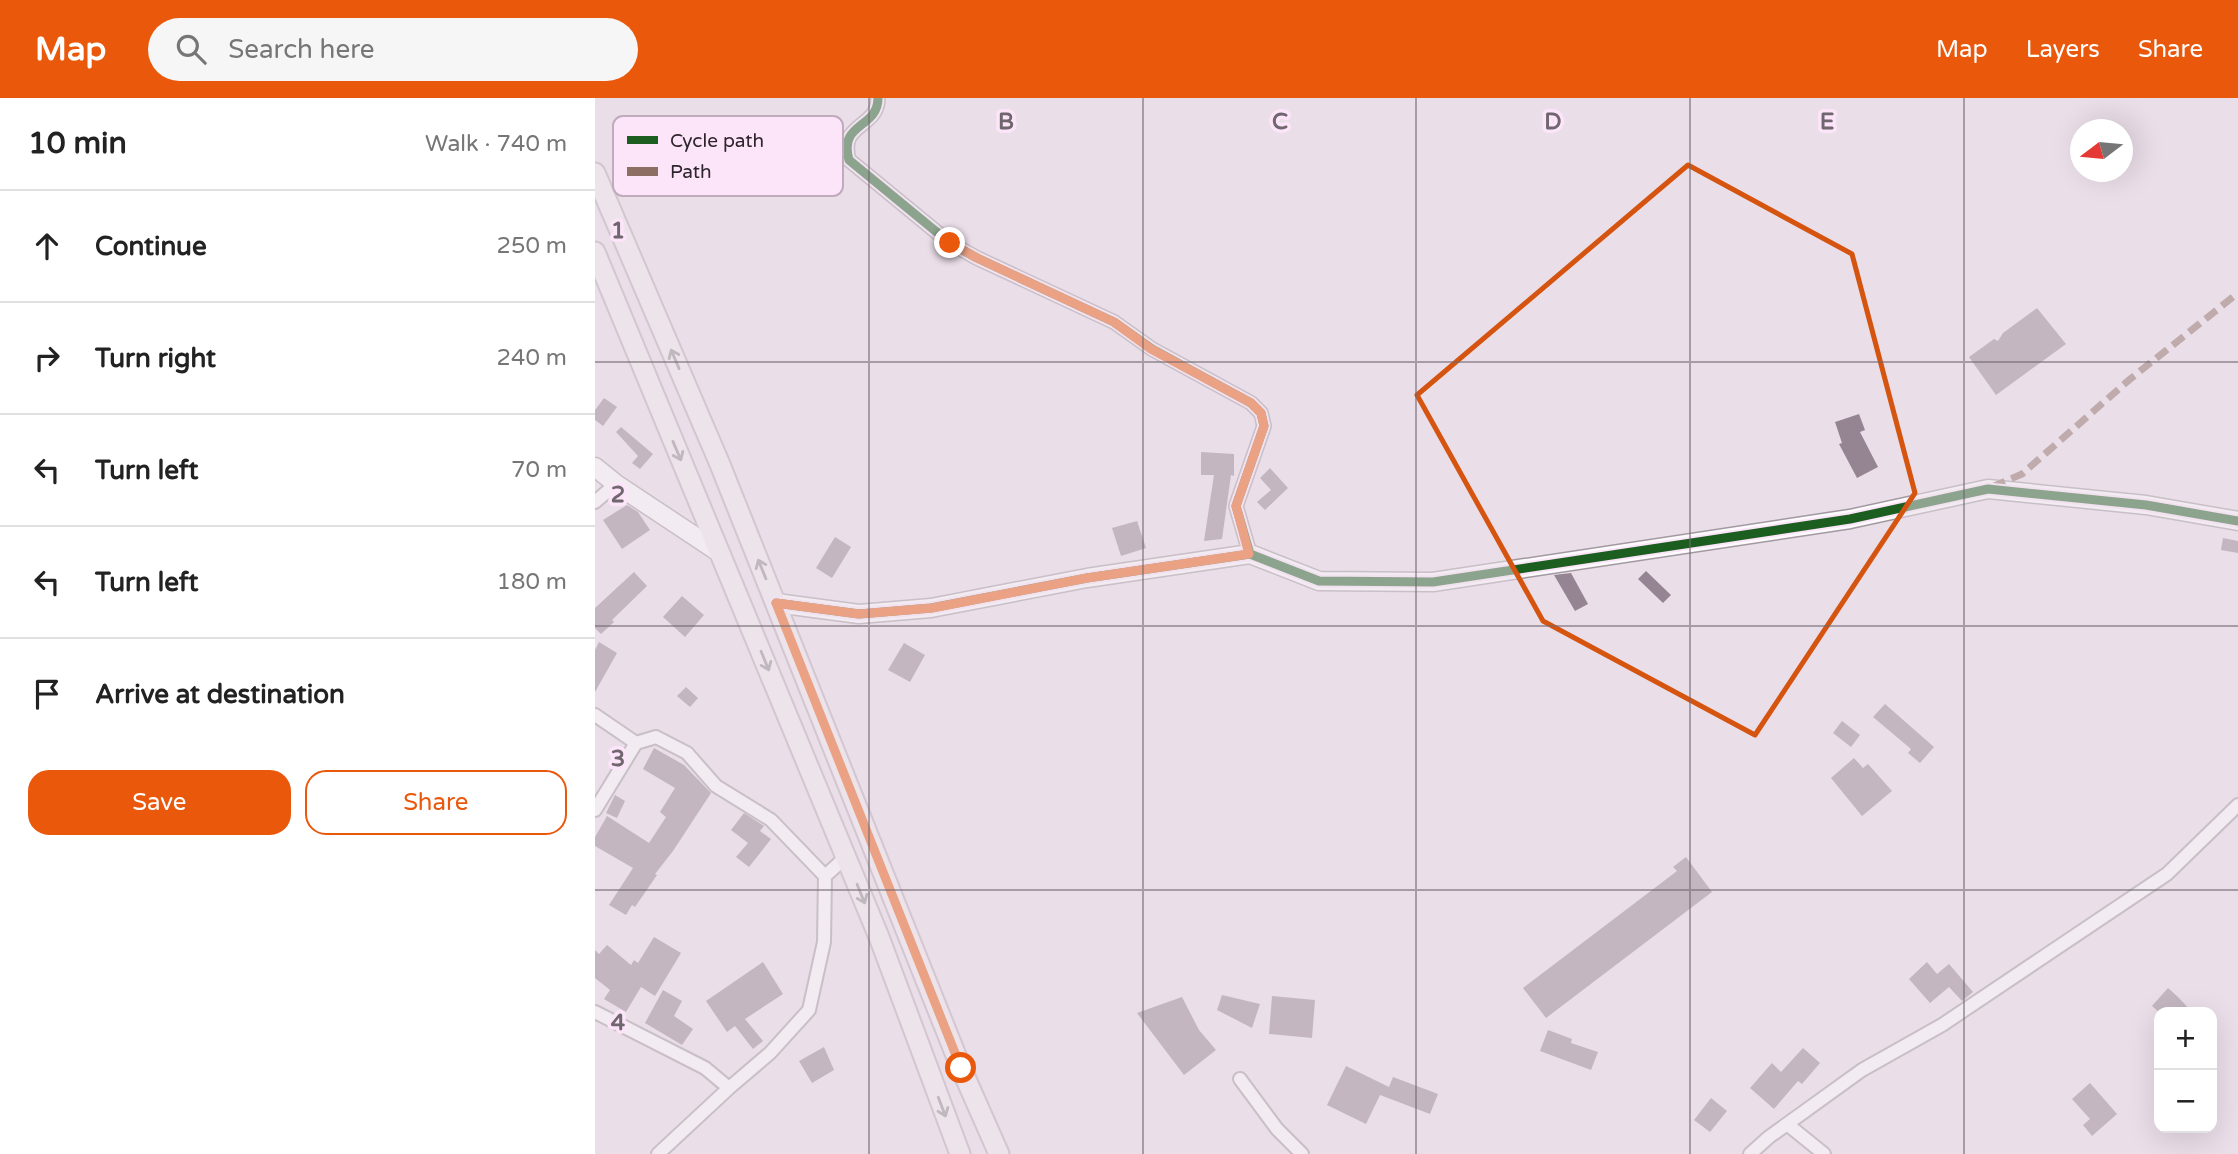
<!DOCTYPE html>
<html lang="en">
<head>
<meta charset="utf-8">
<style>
	body { margin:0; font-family:"Varela Round",sans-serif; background:#f6f6f6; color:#222 }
	.controls { position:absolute; right:21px; bottom:21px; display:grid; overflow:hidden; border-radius:14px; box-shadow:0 7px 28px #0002 }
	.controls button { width:63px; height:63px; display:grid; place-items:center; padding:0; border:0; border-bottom:2px solid #e0e0e0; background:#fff; color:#222; font:35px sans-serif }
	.compass { position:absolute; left:1475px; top:21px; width:63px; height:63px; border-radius:50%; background:#fff; box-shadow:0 7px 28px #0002; rotate:254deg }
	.stop { position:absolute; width:21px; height:21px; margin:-16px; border:5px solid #ea580c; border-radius:50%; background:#fff }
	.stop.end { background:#ea580c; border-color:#fff; box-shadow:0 2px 7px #0008 }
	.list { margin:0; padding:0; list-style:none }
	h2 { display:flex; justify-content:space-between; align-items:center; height:91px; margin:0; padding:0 28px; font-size:30px }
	h2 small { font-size:23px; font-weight:400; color:#767676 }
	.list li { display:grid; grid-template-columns:46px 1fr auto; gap:21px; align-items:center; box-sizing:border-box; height:112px; padding:0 28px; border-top:2px solid #e0e0e0 }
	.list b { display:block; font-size:26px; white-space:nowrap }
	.list em { font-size:23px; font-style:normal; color:#767676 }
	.actions { display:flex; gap:14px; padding:21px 28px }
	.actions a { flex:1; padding:16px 0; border:2px solid #ea580c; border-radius:21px; text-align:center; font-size:24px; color:#ea580c }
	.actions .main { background:#ea580c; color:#fff }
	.icon { flex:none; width:38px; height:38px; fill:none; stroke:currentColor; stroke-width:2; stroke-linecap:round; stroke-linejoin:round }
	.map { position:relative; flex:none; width:1643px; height:1056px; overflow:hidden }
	header { display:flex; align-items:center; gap:42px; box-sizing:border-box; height:98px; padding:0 35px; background:#ea580c; color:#fff }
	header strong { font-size:33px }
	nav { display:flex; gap:38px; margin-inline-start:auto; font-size:24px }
	.search { width:490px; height:63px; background:#f6f6f6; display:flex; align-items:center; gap:18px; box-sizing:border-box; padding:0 24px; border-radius:38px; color:#767676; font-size:26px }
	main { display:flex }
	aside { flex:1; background:#fff }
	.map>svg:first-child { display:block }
	.building { fill:#958593 }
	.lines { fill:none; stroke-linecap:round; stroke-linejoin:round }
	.street-casing { stroke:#a299a1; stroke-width:16 }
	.secondary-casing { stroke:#a299a1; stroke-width:21 }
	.primary-casing { stroke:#b8a9b6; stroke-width:23 }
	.street { stroke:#fcfafc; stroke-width:12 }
	.secondary { stroke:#fcfafc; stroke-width:18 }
	.primary { stroke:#f0e9ef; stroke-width:19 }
	.quiet { stroke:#8d6e63; stroke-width:7; stroke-dasharray:14 7; stroke-linecap:butt }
	.cycleway-casing { stroke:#fde5f9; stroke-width:13 }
	.cycleway { stroke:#1b5e20; stroke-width:9 }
	.oneway { stroke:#8f878e }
	.route { stroke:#ea580c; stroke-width:9 }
	.marked { fill:none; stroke:#d5540f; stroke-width:5; stroke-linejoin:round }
	.grid { fill:none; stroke:#70666e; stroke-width:2; stroke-opacity:0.55 }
	.key { fill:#fde5f9; stroke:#bfabbc; stroke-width:2 }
	.key-label { font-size:19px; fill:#2e252c }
	.grid-label { font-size:23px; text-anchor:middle; font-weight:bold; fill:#70666e; stroke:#fde5f9; stroke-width:7; stroke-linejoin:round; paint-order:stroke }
</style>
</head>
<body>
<header>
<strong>Map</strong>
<div class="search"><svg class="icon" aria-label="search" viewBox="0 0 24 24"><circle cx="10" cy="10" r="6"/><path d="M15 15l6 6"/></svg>Search here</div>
<nav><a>Map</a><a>Layers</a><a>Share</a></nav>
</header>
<main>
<aside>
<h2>10 min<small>Walk · 740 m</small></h2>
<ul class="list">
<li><svg class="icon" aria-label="ahead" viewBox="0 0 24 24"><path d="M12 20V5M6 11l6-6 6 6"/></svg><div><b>Continue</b></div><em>250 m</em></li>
<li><svg class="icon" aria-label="right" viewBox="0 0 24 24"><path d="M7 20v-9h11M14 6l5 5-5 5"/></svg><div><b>Turn right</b></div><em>240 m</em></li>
<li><svg class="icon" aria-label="left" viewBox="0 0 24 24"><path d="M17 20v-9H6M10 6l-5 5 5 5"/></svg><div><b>Turn left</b></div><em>70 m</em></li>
<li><svg class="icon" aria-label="left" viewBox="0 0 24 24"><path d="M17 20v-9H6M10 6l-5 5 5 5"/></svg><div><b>Turn left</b></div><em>180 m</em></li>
<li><svg class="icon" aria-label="arrive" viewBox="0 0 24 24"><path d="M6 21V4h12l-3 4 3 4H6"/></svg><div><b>Arrive at destination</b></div></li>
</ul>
<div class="actions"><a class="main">Save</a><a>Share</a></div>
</aside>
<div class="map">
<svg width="1643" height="1056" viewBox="0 0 1643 1056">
	<rect width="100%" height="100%" fill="#eadee8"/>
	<path class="building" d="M1442 210 1471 246 1401 297 1374 259 1399 241 1403 243 1408 235Z
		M9 300 22 309 8 328 0 322V312Z
		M1264 316 1270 332 1265 334 1283 369 1262 380 1244 346 1247 345 1240 324Z
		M26 329 58 356 45 371 37 365 43 358 21 334Z
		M606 354 639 356V378L636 377 627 441 609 443 619 377H606Z
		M675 370 693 390 670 412 662 404 676 392 665 380Z
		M32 407 43 414 55 432 27 451 8 422Z
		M542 423 551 450 526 458 517 430Z
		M240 439 256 449 237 480 221 470Z
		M1628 440 1643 443V455L1626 452Z
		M1051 473 1076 497 1068 505 1043 481Z
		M39 474 52 488 17 522 19 524 6 536 0 530V510Z
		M976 475 993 506 980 513 959 477Z
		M87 498 109 517 90 539 68 519Z
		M4 544 22 555 0 594V552Z
		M309 545 330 557 315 584 293 572Z
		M91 589 103 600 95 609 82 598Z
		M1290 606 1339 649 1325 665 1313 655 1316 651 1278 619Z
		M1247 623 1265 637 1256 649 1238 635Z
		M59 650 89 667 116 695 78 753 60 776 62 777 40 809 37 807 31 817 14 807 38 770 0 748V739L12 718 54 745 71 719 65 714 80 690 48 671Z
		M1259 660 1268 670 1273 666 1297 693 1267 718 1236 680Z
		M20 697 30 703 22 720 11 715Z
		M149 715 169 728 165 733 176 741 154 769 141 759 153 745 136 732Z
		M1091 759 1117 794 951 920 928 890 1082 773 1078 769Z
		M59 839 86 855 60 898 46 889 31 914 9 901 15 892 0 880V852L4 856 12 847 36 867 39 862 43 865Z
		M168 864 188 896 150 921 168 943 158 951 140 928 132 934 111 903Z
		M1332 864 1342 876 1354 866 1378 894 1367 903 1354 889 1335 905 1314 881Z
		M1573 890 1583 899 1597 914H1564L1557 908Z
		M68 892 87 903 79 918 98 931 87 947 50 925Z
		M627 897 665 906 657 930 622 912Z
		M677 898 720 902 717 940 674 936Z
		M587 899 604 932 621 952 589 977 542 915Z
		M953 932 977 941 976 945 1003 954 996 972 945 953Z
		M229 949 239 972 217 985 204 963Z
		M1208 950 1225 965 1207 986 1203 983 1179 1011 1155 990 1177 965 1186 974Z
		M751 968 794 989 798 979 843 996 835 1016 785 997 771 1026 732 1007Z
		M1495 985 1522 1016 1497 1038 1488 1027 1495 1021 1477 1001Z
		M1116 1000 1132 1013 1115 1034 1099 1022Z"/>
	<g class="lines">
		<g class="street-casing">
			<path id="street" d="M283 0C283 31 243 24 254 62L355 145 382 160 519 224 557 251 656 305 666 315 669 328 641 408 655 456
				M0 404 21 386
				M0 617 41 645 61 639 92 655 121 688 176 722 230 778
				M0 712 41 645
				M0 914 110 970 134 990
				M645 981 682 1031 707 1056
				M1192 1026 1229 1056
				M63 1056 134 990 175 955 214 912 229 844 230 778 251 759
				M1155 1056 1174 1039 1267 972 1347 927 1572 776 1643 707"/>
		</g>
		<g class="secondary-casing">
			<path id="secondary" d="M0 369 21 386 125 455
				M181 505 264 516 336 510 492 480 655 456 724 483 838 484 1255 421 1393 391 1551 407 1643 423"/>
		</g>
		<g class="primary-casing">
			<path id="primary" d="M0 75 124 364 366 970 404 1056
				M0 154 284 839 365 1056"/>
		</g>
		<use href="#street" class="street"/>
		<use href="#secondary" class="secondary"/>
		<use href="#primary" class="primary"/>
		<path class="quiet" d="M1397 389 1427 376 1534 282 1643 195"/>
		<g class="cycleway-casing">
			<path id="cycleway" d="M283 0C283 31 243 24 254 62L355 145 382 160 519 224 557 251 656 305 666 315 669 328 641 408 655 456
				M181 505 264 516 336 510 492 480 655 456 724 483 838 484 1255 421 1393 391 1551 407 1643 423"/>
		</g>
		<use href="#cycleway" class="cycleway"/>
	</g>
	<defs><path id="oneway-shaft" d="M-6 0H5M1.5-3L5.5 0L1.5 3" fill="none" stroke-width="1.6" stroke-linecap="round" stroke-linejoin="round" transform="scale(1.75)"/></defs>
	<g class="oneway">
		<use href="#oneway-shaft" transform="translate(80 261) rotate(-113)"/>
		<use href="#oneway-shaft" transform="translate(82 353) rotate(67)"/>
		<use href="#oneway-shaft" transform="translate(167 471) rotate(-112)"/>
		<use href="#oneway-shaft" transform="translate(170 563) rotate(68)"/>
		<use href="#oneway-shaft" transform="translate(266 796) rotate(68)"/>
		<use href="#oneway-shaft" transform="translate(347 1009) rotate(69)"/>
	</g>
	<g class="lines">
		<path class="route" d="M355 145 382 160 519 224 556 251 656 305 666 315 669 328 641 408 654 456 492 480 337 510 264 516 181 505 366 970"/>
	</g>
	<path d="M0 0H1643V1056H0ZM1093 67 1257 156 1320 395 1160 637 948 523 822 297Z" fill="#eadee8" fill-opacity=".55" fill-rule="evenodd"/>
	<path class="marked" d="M1093 67 1257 156 1320 395 1160 637 948 523 822 297Z"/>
	<path class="grid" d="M274 0V1056M548 0V1056M821 0V1056M1095 0V1056M1369 0V1056M0 264H1643M0 528H1643M0 792H1643"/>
	<rect x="18" y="18" width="230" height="80" rx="10" class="key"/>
	<rect x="32" y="38" width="31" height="8" fill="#1b5e20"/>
	<rect x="32" y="69" width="31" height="9" fill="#8d6e63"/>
	<g class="key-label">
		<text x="75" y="49">Cycle path</text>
		<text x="75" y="80">Path</text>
	</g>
	<g class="grid-label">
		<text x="411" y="31">B</text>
		<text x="685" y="31">C</text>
		<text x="958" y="31">D</text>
		<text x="1232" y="31">E</text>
		<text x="23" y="140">1</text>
		<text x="23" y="404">2</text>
		<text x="23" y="668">3</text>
		<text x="23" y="932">4</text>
	</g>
</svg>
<div class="controls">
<button>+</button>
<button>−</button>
</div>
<svg class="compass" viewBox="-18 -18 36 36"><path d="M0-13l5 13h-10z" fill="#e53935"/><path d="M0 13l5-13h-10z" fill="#767676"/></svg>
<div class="stop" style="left:366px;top:970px"></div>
<div class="stop end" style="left:355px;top:145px"></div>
</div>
</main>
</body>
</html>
